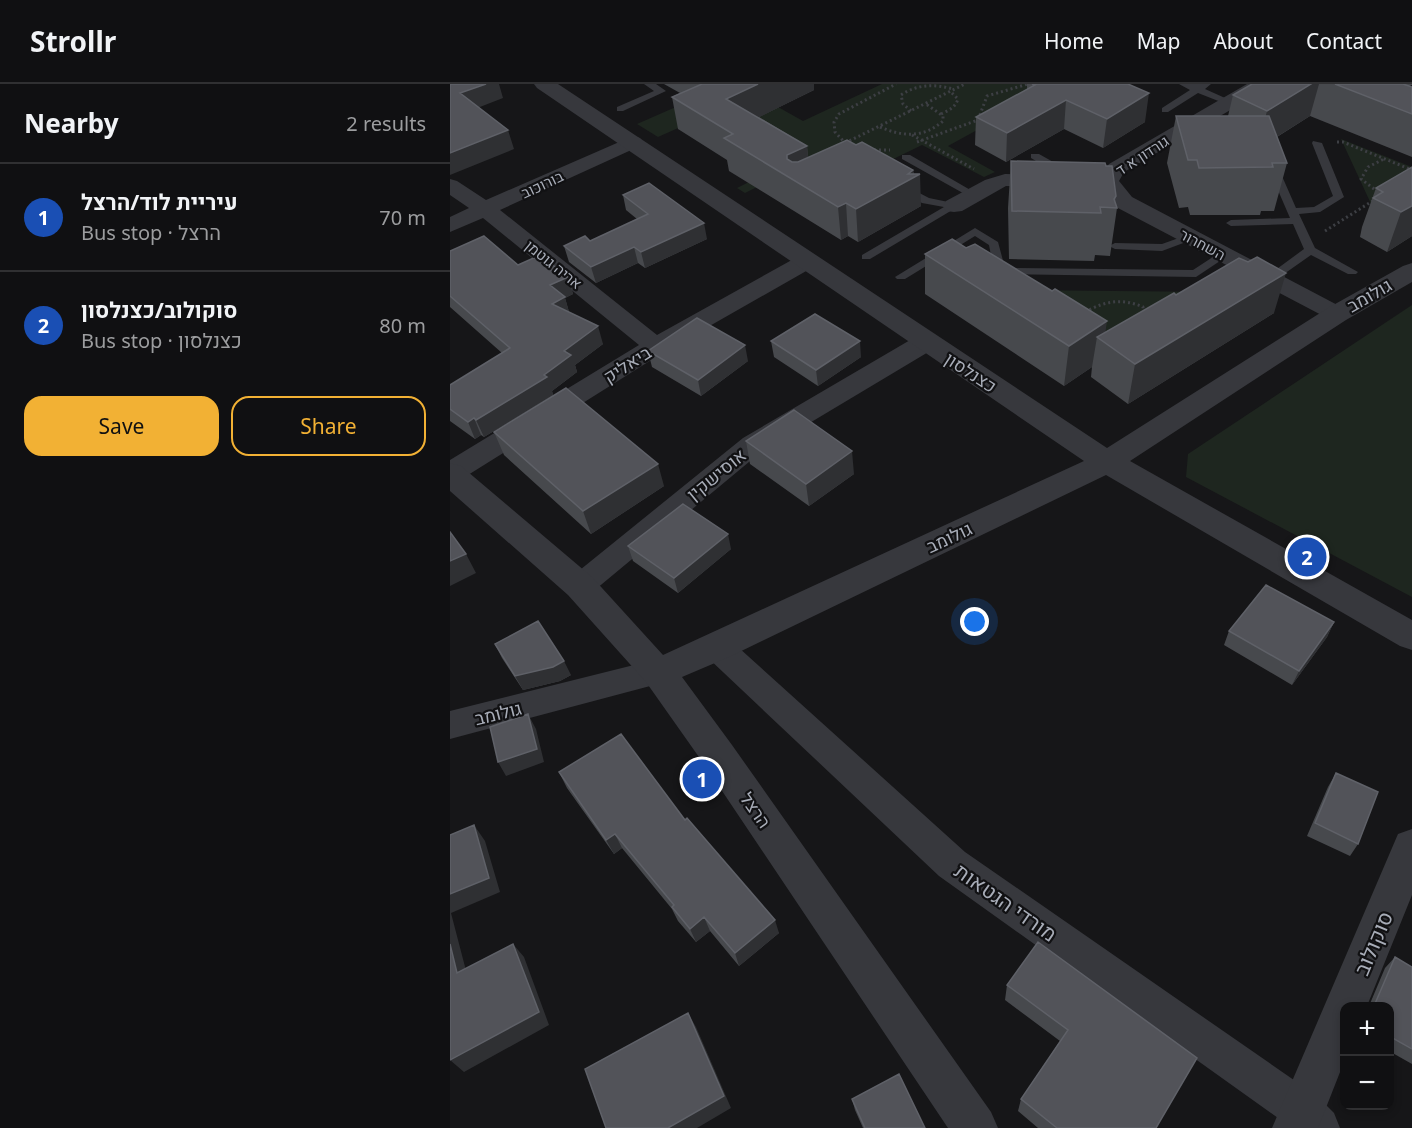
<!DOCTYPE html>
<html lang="en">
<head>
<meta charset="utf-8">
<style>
	body { margin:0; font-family:"Noto Sans",Heebo,sans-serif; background:#19191b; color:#f1f3f6 }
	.controls { position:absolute; right:18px; bottom:18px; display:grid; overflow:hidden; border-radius:12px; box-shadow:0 3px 9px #0003 }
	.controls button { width:54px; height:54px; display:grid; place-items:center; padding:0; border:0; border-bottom:2px solid #303032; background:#101012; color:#f1f3f6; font:30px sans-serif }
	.you { position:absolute; left:525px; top:538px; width:21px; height:21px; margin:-15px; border:4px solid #fff; border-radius:50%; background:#1a73e8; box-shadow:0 0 0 9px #1a73e833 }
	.badge { display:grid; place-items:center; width:39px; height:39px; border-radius:50%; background:#f2b134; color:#fff; font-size:20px; font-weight:700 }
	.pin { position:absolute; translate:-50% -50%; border:3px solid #fff; box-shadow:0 2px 6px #0006 }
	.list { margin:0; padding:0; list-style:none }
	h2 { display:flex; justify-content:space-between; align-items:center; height:78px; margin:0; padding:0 24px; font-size:26px }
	h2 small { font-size:20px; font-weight:400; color:#9c9d9f }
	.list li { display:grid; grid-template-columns:39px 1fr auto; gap:18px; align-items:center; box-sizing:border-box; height:108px; padding:0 24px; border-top:2px solid #303032 }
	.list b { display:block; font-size:22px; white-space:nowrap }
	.list p { margin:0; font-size:20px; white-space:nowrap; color:#9c9d9f }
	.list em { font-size:20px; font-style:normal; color:#9c9d9f }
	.actions { display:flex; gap:12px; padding:18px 24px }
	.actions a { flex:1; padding:14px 0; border:2px solid #f2b134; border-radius:18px; text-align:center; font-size:21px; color:#f2b134 }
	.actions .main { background:#f2b134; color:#111 }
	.map { position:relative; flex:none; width:962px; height:1044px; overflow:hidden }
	header { display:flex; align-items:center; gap:36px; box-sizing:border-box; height:84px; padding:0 30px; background:#101012; border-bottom:2px solid #303032 }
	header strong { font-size:28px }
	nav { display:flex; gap:33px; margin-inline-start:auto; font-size:21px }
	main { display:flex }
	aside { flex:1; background:#101012 }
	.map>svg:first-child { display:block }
	.green { fill:#1e261f }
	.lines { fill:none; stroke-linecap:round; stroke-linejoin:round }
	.path { stroke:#3d3f44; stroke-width:3; stroke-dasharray:2 3; stroke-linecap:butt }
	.service { fill:#37383d; fill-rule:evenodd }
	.minor { fill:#37383d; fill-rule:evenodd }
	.tertiary { fill:#37383d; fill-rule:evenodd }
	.wall { fill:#47494d }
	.shaded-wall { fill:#2f3033 }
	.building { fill:#525359; stroke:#5f6168; stroke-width:1.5 }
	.labels { text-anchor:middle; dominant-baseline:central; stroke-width:4.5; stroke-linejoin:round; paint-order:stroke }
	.far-street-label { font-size:15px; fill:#a8adb8; stroke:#111113 }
	.street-label { font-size:18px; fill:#a8adb8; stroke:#111113 }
	.near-street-label { font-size:21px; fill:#a8adb8; stroke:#111113 }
</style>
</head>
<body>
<header>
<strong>Strollr</strong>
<nav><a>Home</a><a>Map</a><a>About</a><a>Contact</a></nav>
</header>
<main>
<aside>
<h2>Nearby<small>2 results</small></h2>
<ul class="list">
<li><span class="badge" style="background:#1a4fb4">1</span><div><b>עיריית לוד/הרצל</b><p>Bus stop · הרצל</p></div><em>70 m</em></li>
<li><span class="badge" style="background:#1a4fb4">2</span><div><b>סוקולוב/כצנלסון</b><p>Bus stop · כצנלסון</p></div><em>80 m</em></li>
</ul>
<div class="actions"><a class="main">Save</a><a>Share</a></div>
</aside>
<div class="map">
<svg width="962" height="1044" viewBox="0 0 962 1044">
	<rect width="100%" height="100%" fill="#161618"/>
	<path class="green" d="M432 0H588L558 29 498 62 545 88 534 93 472 61 431 81 393 60 295 109 287 104 349 73 293 40 291 16 208 53 187 40 276 1 294 4 353 37Z
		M891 55 962 83V95L922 122Z
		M557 206 767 208 664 265Z
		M962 221V513L736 393 738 370Z"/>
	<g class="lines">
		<path class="path" d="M461 27 453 20 451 11C467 0 485 0 503 5
			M491 30C499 26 505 24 508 15L500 7
			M430 43C453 53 474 54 493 37V32L476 20
			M462 51 524 85
			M467 58 528 36 537 12 578 0
			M887 58H893L962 86
			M395 59 515 0
			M396 60 385 48 384 38 389 30 446 0
			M424 66H440
			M928 108 911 95 918 83 934 75
			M875 147 924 116
			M635 228C655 217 672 214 693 223V231"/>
		<path class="service" d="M194 0H206L216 7 173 27H167V23L204 7Z
			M729 0H761L755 5 784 18 776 20 748 9 718 28H712V24L740 6Z
			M863 57 872 59 894 113 870 128 849 130 865 164 908 188 906 190H898L861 171 824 197H816V193L854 165 843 140 781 142 776 139 781 136 840 134 818 83 819 81 828 83 846 124 864 123 883 112 862 59Z
			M581 70H589L605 79 609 91 608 93H600L596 83 581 74Z
			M452 71H460L529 111 528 113H520L452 75Z
			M454 101 479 114 508 120 509 122 420 175H412V171L494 123 472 119 450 106 449 104Z
			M525 144 548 158 555 184 743 186 769 169 773 168 779 171 746 193 550 190 544 187 539 161 525 152 455 195H447L445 193Z
			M740 150 746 153 744 155 712 167 665 165 659 162 665 159 712 160Z"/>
		<path class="minor" d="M797 0H827L825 4 813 7 674 88 669 97 682 113 895 225 899 230 895 235 887 237 879 235 666 123 652 103 556 102 512 127 504 128 496 127 493 122 496 117 535 96 555 90 651 91 659 80Z
			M183 52 190 54 193 58 190 62 50 126 207 251 349 172 357 170 365 172 368 177 365 182 214 268 10 396 0 399V376L189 261 33 134 0 148V133L19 124 0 111V95L7 97 36 116Z
			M476 250 485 252 488 258 485 264 311 368 140 510 130 513 120 510 115 502 120 494 293 354 467 252Z
			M267 550 278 554 515 768 867 1012 884 1029 890 1044H842L489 792 256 572 252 563 256 554Z
			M208 575 219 579 224 588 219 597 0 655V627Z"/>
		<path class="tertiary" d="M84 0H108L657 364 878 224 953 182 962 179V198L896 236 680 377 962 536V566L950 562 656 391 279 573 232 593 282 661 541 1028 548 1044H498L256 683 196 598 118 511 0 407V379L11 382 142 493 213 571 634 377 87 4Z
			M962 745V811L917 922H894V978L868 1044H822L948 750Z"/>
	</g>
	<path class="wall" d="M214 0H364V6L309 33 357 62 358 73 406 61 463 86 471 122 408 158 398 152 391 156 279 87 277 76 228 45 222 13 230 9Z
		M577 0H678L695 38 653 64 614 45 556 78 525 61 526 33 577 6Z
		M802 0H962V1L959 2 962 3V73L860 32 827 53 837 79 824 127H811L810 131H740L738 123 729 124 717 79 726 32H778L783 11Z
		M561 77 666 112 665 118 667 124 660 172 645 171 644 177 559 175 558 124Z
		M962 83V152L937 168 910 153 912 143 926 104Z
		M173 111 257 155 195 184 188 179 146 199 119 178 114 162 140 157 187 135 176 126Z
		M0 167 118 193 123 210 115 214 119 228 153 260 125 281 127 288 102 307 103 311 34 353 31 351 25 355 0 337V301L52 269 0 223Z
		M475 170 655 248 726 211 824 229 678 320 641 293 642 283 614 302 475 210Z
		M321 257 411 273 368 302 324 273Z
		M198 267 298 277 251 312 202 283Z
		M44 348 214 402 141 450 54 371Z
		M296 357 404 390 359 422 300 380Z
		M178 462 281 465 228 509 183 477Z
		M884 538 877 553 842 601 774 561 779 547Z
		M45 560 121 591 110 597 73 606 52 574Z
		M109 688 235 736 329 849 289 882 260 847 246 858 228 837 222 825 172 764 164 770 117 704Z
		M886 689 908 760 900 772 857 752 878 703Z
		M945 873 962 883V980L939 967V922H919L935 884Z
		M557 901 747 974 706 1044H588L568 1027 571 1015 610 957 555 916Z
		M402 1015 475 1044H413L405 1026Z"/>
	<path class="shaded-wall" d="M36 0H49L53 14 17 28 10 9Z
		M308 0H364V6L281 47 276 15Z
		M861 0H869L860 32 807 65 817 27Z
		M699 9 695 38 653 64 657 35Z
		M616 16 614 45 556 78 557 49Z
		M58 46 64 65 0 91V69Z
		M357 62 360 94 339 93 337 71Z
		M463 86 464 94 470 90 471 122 408 158 406 125Z
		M396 119 398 152 391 156 388 123Z
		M962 122V152L937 168 951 128Z
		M254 139 257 155 195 184 191 168Z
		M184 163 188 179 146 199 141 183Z
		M836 189 824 229 678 320 685 280Z
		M118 193 123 210 115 214 120 231 102 220 100 201Z
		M657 237 654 258 647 253 642 283 614 302 619 262Z
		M148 242 153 260 125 281 127 288 102 307 103 311 34 353 26 336 94 291 114 267Z
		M410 257 411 273 368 302 366 286Z
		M295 261 298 277 251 312 248 296Z
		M24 334 31 351 25 355 18 338Z
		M402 367 404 390 359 422 356 400Z
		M208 380 214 402 141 450 133 427Z
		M278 450 281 465 228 509 224 494Z
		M16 470 26 489 0 502V477Z
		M884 538 877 553 842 601 849 587Z
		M114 577 121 591 110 597 73 606 65 592Z
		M78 630 86 645 94 678 56 692 48 678Z
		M24 741 35 757 50 808 1 829 20 902 7 889 0 860V810Z
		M165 750 172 764 164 770 156 756Z
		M254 833 260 847 246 858 240 845Z
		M325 836 329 849 289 882 285 869Z
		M63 860 74 873 99 941 14 988 0 976Z
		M238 929 246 943 281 1024 247 1044H218Z"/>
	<path class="building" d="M0 0H36L10 9 58 46 0 69Z
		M252 0H308L276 15 357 62 337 71V75L342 78H348L397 56 406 61 412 58 463 86 458 90H470L406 125 396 119 388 123 274 54 283 50 222 13Z
		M582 0H678L699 9 657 35 616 16 557 49 526 33 585 1Z
		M802 0H861L817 27 783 11Z
		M885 0H953L962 3V30Z
		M726 32H819L837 79H822L823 83 749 84 747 76H738Z
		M561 77 655 79 656 82H662L666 112 664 115 667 124 650 123 651 129 562 127Z
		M962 83V122L951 128 923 114 933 108 926 104Z
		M199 99 254 139 191 168 184 163 141 183 114 162 135 152 140 157 198 130 173 111Z
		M34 152 68 181 90 171 118 193 100 201 115 213 102 220 148 242 114 267 121 271 94 291 97 293 26 336 24 334 18 338 0 325V301L60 264 0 212V167Z
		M502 155 516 164 525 160 602 207 605 205 657 237 619 262 475 170Z
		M807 173 836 189 685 280 647 253 724 209 726 211 789 174 798 178Z
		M365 230 410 257 366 286 321 257Z
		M247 234 295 261 248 296 198 267Z
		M116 304 208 380 133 427 44 348Z
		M344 326 402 367 356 400 296 357Z
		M233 420 278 450 224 494 178 462Z
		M0 448 16 470 0 477Z
		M816 501 884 538 849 587 779 547Z
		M88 537 114 577 103 583 65 592 45 560Z
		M78 630 87 665 48 678 40 643Z
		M171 650 235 736 237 734 325 836 285 869 254 833 240 845 222 823 224 821 165 750 156 756 109 688Z
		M886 689 928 708 908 760 865 739Z
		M24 741 39 794 0 810V751Z
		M588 858 747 974 706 1044H607L571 1015 618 946 557 901Z
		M0 860 7 889 63 860 89 928 0 976Z
		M945 873 962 883V965L939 952V922H924Z
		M238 929 274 1012 218 1044H156L135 985Z
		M449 990 475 1044H415L402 1015Z"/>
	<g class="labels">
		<g class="far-street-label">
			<text transform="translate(692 71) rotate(-33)">גורדון א ד</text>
			<text transform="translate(92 100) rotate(-25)">בורוכוב</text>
			<text transform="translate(753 160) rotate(28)">השחרור</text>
			<text transform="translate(104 180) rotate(39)">אריה גוטמן</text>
		</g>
		<g class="street-label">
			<text transform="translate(919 211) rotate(-30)">גולומב</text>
			<text transform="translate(177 280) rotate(-32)">ביאליק</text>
			<text transform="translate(521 288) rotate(33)">כצנלסון</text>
			<text transform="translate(266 390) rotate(-39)">אוסישקין</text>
			<text transform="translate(499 453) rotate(-25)">גולומב</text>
			<text transform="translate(48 629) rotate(-14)">גולומב</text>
			<text transform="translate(306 726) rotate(55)">הרצל</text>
		</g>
		<g class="near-street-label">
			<text transform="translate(556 818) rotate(35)">מורדי הגטאות</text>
			<text transform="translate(923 859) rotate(-67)">סוקולוב</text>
		</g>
	</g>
</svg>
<div class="controls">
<button>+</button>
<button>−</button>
</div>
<div class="you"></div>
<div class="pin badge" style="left:252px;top:695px;background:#1a4fb4">1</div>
<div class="pin badge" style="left:857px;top:473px;background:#1a4fb4">2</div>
</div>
</main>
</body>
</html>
